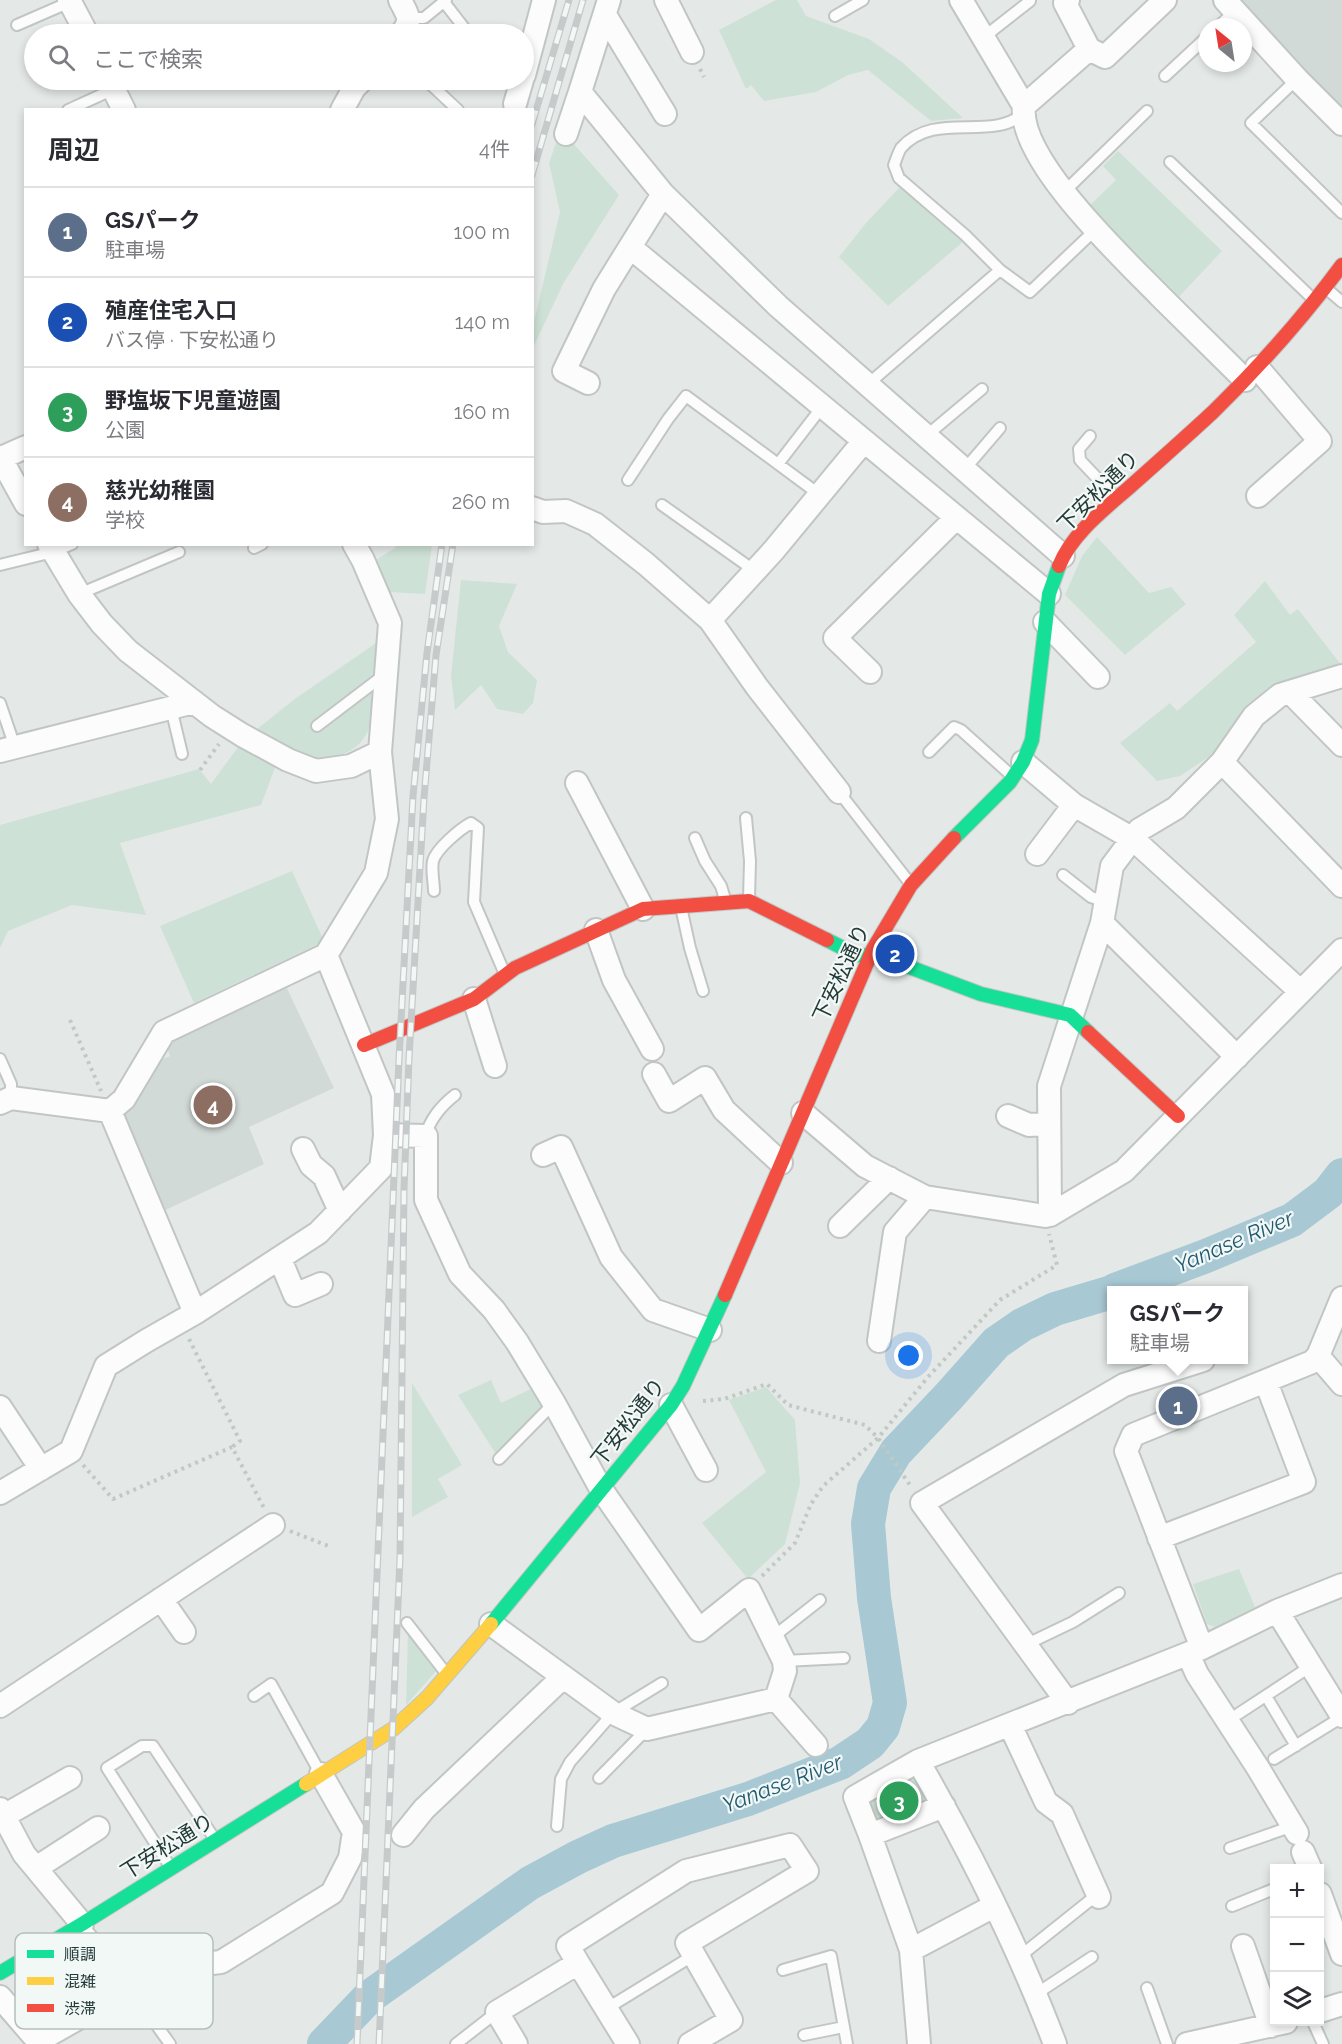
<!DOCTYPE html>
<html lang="ja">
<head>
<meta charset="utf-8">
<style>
	body { margin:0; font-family:Raleway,"Noto Sans JP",sans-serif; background:#f2f2f3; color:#2b2b33 }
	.controls { position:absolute; right:18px; bottom:18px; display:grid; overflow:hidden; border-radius:0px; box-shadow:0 3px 9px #0003 }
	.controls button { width:54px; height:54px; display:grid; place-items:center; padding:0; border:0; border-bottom:2px solid #e1e1e2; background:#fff; color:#2b2b33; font:30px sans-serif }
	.compass { position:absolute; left:1198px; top:18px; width:54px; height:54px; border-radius:50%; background:#fff; box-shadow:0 3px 9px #0003; rotate:330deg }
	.you { position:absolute; left:909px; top:1356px; width:21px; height:21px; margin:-15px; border:4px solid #fff; border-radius:50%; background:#1a73e8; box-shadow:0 0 0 9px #1a73e833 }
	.badge { display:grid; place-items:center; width:39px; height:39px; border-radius:50%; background:#677775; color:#fff; font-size:20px; font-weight:700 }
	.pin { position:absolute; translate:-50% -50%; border:3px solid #fff; box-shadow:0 2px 6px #0006 }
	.popup { position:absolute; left:1107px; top:1286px; width:141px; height:78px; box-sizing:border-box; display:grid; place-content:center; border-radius:0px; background:#fff; filter:drop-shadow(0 2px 4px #0005); font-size:20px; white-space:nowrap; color:#7c7c81 }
	.popup b { font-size:22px; color:#2b2b33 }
	.popup::after { content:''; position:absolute; left:50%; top:100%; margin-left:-12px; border:12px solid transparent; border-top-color:#fff }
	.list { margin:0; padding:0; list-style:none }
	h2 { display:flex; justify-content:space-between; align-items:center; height:78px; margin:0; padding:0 24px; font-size:26px }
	h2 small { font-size:20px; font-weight:400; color:#7c7c81 }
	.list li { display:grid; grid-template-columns:39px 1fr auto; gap:18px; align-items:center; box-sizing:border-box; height:90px; padding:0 24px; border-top:2px solid #e1e1e2 }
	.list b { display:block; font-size:22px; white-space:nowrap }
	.list p { margin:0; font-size:20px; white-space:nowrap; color:#7c7c81 }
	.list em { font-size:20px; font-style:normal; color:#7c7c81 }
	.icon { flex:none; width:33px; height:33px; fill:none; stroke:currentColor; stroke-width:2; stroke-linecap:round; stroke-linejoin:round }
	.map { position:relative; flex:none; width:1342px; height:2044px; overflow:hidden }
	.search { position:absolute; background:#fff; box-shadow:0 3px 9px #0003; left:24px; top:24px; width:510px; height:66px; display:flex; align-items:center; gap:15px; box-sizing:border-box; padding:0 21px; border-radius:33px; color:#7c7c81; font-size:22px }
	.panel { position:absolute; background:#fff; box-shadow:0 3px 9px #0003; left:24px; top:108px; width:510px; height:438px; border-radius:0px }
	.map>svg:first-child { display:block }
	.built { fill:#d2dad7 }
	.green { fill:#cee1d6 }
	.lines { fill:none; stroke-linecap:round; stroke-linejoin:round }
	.river { stroke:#a8c8d4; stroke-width:34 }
	.lane-casing { stroke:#c1c6c4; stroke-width:14 }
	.street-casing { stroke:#c1c6c4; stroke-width:26 }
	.fast-casing { stroke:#c0c6c4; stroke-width:16 }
	.slow-casing { stroke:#c0c6c4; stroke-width:16 }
	.jam-casing { stroke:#c0c6c4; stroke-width:16 }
	.path { stroke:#c1c9c7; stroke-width:4; stroke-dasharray:3 4.5; stroke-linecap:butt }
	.lane { stroke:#fbfcfb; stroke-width:10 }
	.street { stroke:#fbfcfb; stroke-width:22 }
	.fast { stroke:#16e098; stroke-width:14 }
	.slow { stroke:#ffcf43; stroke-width:14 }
	.jam { stroke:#f24e42; stroke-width:14 }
	.rail-casing { stroke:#c7caca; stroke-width:7 }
	.rail { stroke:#f2f8f6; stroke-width:4.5; stroke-dasharray:14; stroke-linecap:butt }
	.labels { text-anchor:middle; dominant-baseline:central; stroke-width:4.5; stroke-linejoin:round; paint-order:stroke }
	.street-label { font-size:21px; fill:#233a37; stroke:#f2f8f6 }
	.water-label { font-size:22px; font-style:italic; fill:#225a72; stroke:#f2f8f6 }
	.key { fill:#f2f8f6; stroke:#b4bfbd; stroke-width:1.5 }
	.key-label { font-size:16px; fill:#233a37 }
</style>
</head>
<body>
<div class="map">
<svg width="1342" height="2044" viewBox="0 0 1342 2044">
	<rect width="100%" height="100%" fill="#e4e9e7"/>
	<path class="built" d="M1236 0H1342V111Z
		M285 984 334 1088 249 1127 264 1164 159 1213 119 1121 150 1064 170 1056 165 1043Z"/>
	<path class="green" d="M776 0H797L806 16 869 39 902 62 963 118 931 121 868 70 848 75 816 92 764 101 751 85 746 89 719 30Z
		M557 140 572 142 619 195 563 284 533 348V326L560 212 549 163Z
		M1118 151 1222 251 1176 300 1087 208 1116 180 1103 166Z
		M900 187 964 241 888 306 839 257 866 223Z
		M1097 537 1149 593 1171 587 1186 604 1125 655 1065 595 1082 556Z
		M395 545H432L425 594 389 592 374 561 395 548Z
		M461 580 517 584 499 626 508 652 537 680 533 703 523 714 497 709 481 685 455 710 451 676Z
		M1265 581 1290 615 1298 609 1342 666 1277 689 1222 748 1180 776 1157 781 1120 743 1170 703 1177 711 1256 642 1234 615Z
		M382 639C379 667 380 722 360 743 349 755 329 760 313 761L251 734 296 698Z
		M241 743 276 765 261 805 120 843 146 915 72 905 8 931 0 948V825L199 769 211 784Z
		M292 871 324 941 194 1003 160 926Z
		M491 1380 501 1403 535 1387 546 1402 496 1454 458 1395Z
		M412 1383 462 1465 438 1479 448 1497 412 1517Z
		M766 1387 795 1420 800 1483 785 1544 748 1579 702 1523 766 1472 729 1400Z
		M1239 1569 1255 1607 1215 1627 1207 1624 1193 1584Z
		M408 1632 437 1670 406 1705Z
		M918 1761 944 1806 870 1835 855 1797Z"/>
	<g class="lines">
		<path class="river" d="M1115 1290 1206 1256 1292 1220 1328 1193 1342 1175
			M324 2044 369 1997 530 1883 578 1857 613 1841 748 1799 840 1763 870 1743 883 1727 890 1703 874 1598 868 1524 874 1488 896 1452 949 1396 996 1343 1022 1325 1055 1309 1112 1292"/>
		<g class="lane-casing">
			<path id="lane" d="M444 2 465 29
				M835 16 863 0
				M409 18H424L446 0
				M17 25 70 2
				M1218 27 1235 11
				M984 37 1030 1
				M1165 76 1207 37
				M1297 79 1251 123 1342 213
				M426 80 458 110
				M68 110 114 89
				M1170 162 1313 299
				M1064 192 1147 111
				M1000 270 965 235 899 178 894 165C896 160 898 153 901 148 935 110 990 142 1023 114
				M1328 290 1342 302
				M867 385 1000 270 1030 292 1095 230
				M926 436 982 389
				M1090 436 1079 449 1080 460 1115 497
				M778 464 822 407
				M964 470 1000 428
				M628 480 668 419 686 396 820 495
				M662 505 755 571
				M254 548 262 544
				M0 565 53 552 72 544
				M79 594 179 552
				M0 703 15 747
				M171 708 182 754
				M317 726 384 675
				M929 752 954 727 961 730 1011 775
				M839 792 909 882
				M746 818 750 861 749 898
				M695 838 705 861 721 886 725 899
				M1063 875 1091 897 1106 902
				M434 891C434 882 431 870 433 861 436 849 460 829 471 823L478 828 474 902 504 972
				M681 907 690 948 703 991
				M0 1059 11 1084V1098
				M426 1136C429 1120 442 1105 455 1095
				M499 1459 554 1403
				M407 1623 445 1672
				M773 1637 820 1600
				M1025 1645 1073 1622 1119 1593
				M784 1661 844 1658
				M254 1696 271 1684 319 1771
				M1266 1696 1296 1746
				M1238 1714 1311 1666
				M1274 1759 1342 1717
				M599 1778 647 1729
				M557 1826 561 1779 570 1762 613 1713 662 1683
				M1230 1848 1293 1826
				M169 1865 107 1768 142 1746H153L214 1838
				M1232 1906 1274 1889
				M84 1927 135 1986
				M1019 1957 1098 1894
				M783 1970 831 1956 847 2044
				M130 1988 170 2044
				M1147 1988 1167 2044
				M1036 1994 1092 1957
				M606 2009 694 1955
				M1313 2022 1323 2044
				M804 2035 844 2027
				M456 2044 497 2012"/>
		</g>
		<g class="street-casing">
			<path id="street" d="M69 0 87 34
				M400 0C408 16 413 20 401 34
				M609 0 580 92 663 194 778 306 1063 556
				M666 0 692 52
				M961 0 1024 106C1017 159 1124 259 1160 296 1188 324 1217 352 1245 380
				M1225 0 1297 79 1342 124
				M605 15 665 114
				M1089 49 1105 57 1165 0
				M524 75 544 0
				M109 80 124 110
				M515 104 522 80
				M1024 106 1089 49 1065 3 1068 0
				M342 110 354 88 362 80
				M566 134 580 92
				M663 194 630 247 1049 594
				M1257 367 1320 441 1258 496
				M588 383 564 371 604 289 630 247
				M0 457 26 504
				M1 458 26 447
				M532 508 543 512 566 511 595 524 646 564 710 620 757 687 839 792
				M49 544 79 594 102 624 128 651 212 716 242 735 288 760 316 771 351 766 380 752
				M710 620 774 550 864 441
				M1045 622 1098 677
				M870 672 835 638 956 518
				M1290 692 1342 745
				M0 751 194 702
				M1023 762 1074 805 1133 839 1300 991
				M1222 762 1342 886
				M577 783 643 909
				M1037 854 1074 805
				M1102 923 1237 1057
				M596 930 614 980 652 1049
				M474 999 495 1066
				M654 1074 669 1101 705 1078 724 1110 781 1163
				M0 1103 11 1098 110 1111 195 1313
				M110 1111 124 1099 164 1032 326 955 376 873 387 819 380 752 390 623 363 560 354 544
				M803 1113 865 1166 925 1197 1045 1216 1050 1215 1124 1171 1342 950
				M1008 1116 1029 1125 1048 1124
				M385 1135 426 1136V1200L460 1274 494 1310 517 1342 554 1403 601 1489 699 1630 749 1590 784 1661 785 1671 776 1699 816 1745
				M303 1149 311 1165 324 1176 340 1211
				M543 1155 561 1147 611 1257 653 1310 710 1330
				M1050 1215 1049 1086 1102 923 1112 866 1139 830 1176 808 1222 762 1254 716 1280 695 1342 676
				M840 1226 889 1178
				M280 1259 295 1295 321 1284
				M879 1341 895 1232 925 1197
				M1318 1356 1342 1384
				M671 1405 706 1470
				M0 1407 41 1469
				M0 1493 71 1451 106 1366 146 1341 195 1313 318 1233 381 1168 385 1135 383 1094 326 955
				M1159 1538 1304 1482 1266 1382
				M161 1599 184 1632
				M1277 1611 1342 1716
				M491 1624 613 1713 647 1729 776 1699
				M1202 1648 1126 1451 1133 1435 1312 1362 1318 1356 1342 1298
				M1188 1654 1197 1674 1258 1768 1297 1833
				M1068 1703 922 1503 1124 1385 1203 1360
				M0 1706 273 1525
				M1010 1725 1046 1802 1062 1814 1099 1897
				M0 1809 24 1854 82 1924
				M4 1816 70 1778
				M403 1835 424 1809 563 1677
				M870 1835 855 1797 918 1761
				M1303 1852 1310 1868
				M36 1868 98 1828
				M1320 1894 1342 1954
				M1243 1946 1271 2026
				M911 1950 994 1906
				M578 1963 568 1946 686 1871 790 1845 807 1871 687 1943 731 2020 690 2044
				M0 1997 38 2041 135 1986 174 1967 221 1962 332 1893 350 1858 354 1832 321 1774
				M1320 2011 1342 2004
				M516 2044 497 2012 578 1963 628 2044
				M919 2044 911 1950 870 1835 944 1806
				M1055 2044C1018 1946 970 1851 918 1761L1202 1648 1277 1611 1342 1585
				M1187 2044 1286 2022"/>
		</g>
		<g class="fast-casing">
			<path id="fast" d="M954 838 1010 782 1023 762 1032 740 1049 594 1059 566
				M827 940 857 955 880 956 981 994 1070 1015 1088 1032
				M491 1624 671 1405 683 1386 725 1295
				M0 1973 82 1924 306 1784"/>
		</g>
		<g class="slow-casing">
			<path id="slow" d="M306 1784 393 1729 427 1698 491 1624"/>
		</g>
		<g class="jam-casing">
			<path id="jam" d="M1059 566C1072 533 1106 508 1132 485 1159 461 1186 437 1213 412 1260 366 1303 318 1342 265
				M1088 1032 1178 1116
				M364 1045 474 999 515 968 643 909 749 901 827 940
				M725 1295 873 949 911 885 954 838"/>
		</g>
		<path class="path" d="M700 69 704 77
			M200 770 219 744
			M70 1020 101 1091
			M189 1339 240 1441 232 1447
			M703 1401 724 1399 767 1384 788 1405 865 1425 878 1438 912 1488
			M83 1465 113 1499 232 1447 264 1508
			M290 1531 331 1547
			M762 1576 795 1543 811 1504 823 1486 878 1438 928 1377 1000 1300 1057 1265 1049 1234"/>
		<use href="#lane" class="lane"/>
		<use href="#street" class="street"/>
		<use href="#fast" class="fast"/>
		<use href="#slow" class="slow"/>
		<use href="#jam" class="jam"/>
		<g class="rail-casing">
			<path id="rail" d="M532 124 569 0
				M532 175 583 0
				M357 2044 399 1059 413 796 427 653 442 544
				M379 2044 400 1558 404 1189 409 1058 424 798 436 655 453 544"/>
		</g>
		<use href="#rail" class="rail"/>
	</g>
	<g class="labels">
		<g class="street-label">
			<text transform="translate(1098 491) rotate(-45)">下安松通り</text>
			<text transform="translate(841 973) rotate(-65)">下安松通り</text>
			<text transform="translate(628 1422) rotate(-52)">下安松通り</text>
			<text transform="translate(167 1846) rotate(-32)">下安松通り</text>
		</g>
		<g class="water-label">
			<text transform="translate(1234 1241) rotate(-23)">Yanase River</text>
			<text transform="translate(782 1783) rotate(-21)">Yanase River</text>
		</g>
	</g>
	<rect x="15" y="1933" width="198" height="96" rx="9" class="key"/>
	<rect x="27" y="1950" width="27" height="8" fill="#16e098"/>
	<rect x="27" y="1977" width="27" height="8" fill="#ffcf43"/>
	<rect x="27" y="2004" width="27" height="8" fill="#f24e42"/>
	<g class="key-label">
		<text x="64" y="1960">順調</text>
		<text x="64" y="1987">混雑</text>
		<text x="64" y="2014">渋滞</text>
	</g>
</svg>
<div class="controls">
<button>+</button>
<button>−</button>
<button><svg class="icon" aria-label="layers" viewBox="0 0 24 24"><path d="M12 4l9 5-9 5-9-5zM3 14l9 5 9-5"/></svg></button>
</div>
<svg class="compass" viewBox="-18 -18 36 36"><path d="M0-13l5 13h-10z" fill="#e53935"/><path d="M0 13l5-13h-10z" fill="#7c7c81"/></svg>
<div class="you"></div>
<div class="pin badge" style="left:1178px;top:1406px;background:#5c6f8a">1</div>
<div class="popup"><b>GSパーク</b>駐車場</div>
<div class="pin badge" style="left:895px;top:954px;background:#1a4fb4">2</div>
<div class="pin badge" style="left:899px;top:1801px;background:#2e9e5b">3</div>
<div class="pin badge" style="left:213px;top:1105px;background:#8d6e63">4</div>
<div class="search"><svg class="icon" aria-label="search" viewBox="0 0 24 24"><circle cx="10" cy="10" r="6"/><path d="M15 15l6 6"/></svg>ここで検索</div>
<section class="panel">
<h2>周辺<small>4件</small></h2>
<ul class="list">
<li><span class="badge" style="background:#5c6f8a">1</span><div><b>GSパーク</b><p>駐車場</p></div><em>100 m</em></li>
<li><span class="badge" style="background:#1a4fb4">2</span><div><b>殖産住宅入口</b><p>バス停 · 下安松通り</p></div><em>140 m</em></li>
<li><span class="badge" style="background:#2e9e5b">3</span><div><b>野塩坂下児童遊園</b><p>公園</p></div><em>160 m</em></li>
<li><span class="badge" style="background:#8d6e63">4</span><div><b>慈光幼稚園</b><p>学校</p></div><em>260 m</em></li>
</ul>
</section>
</div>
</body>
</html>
